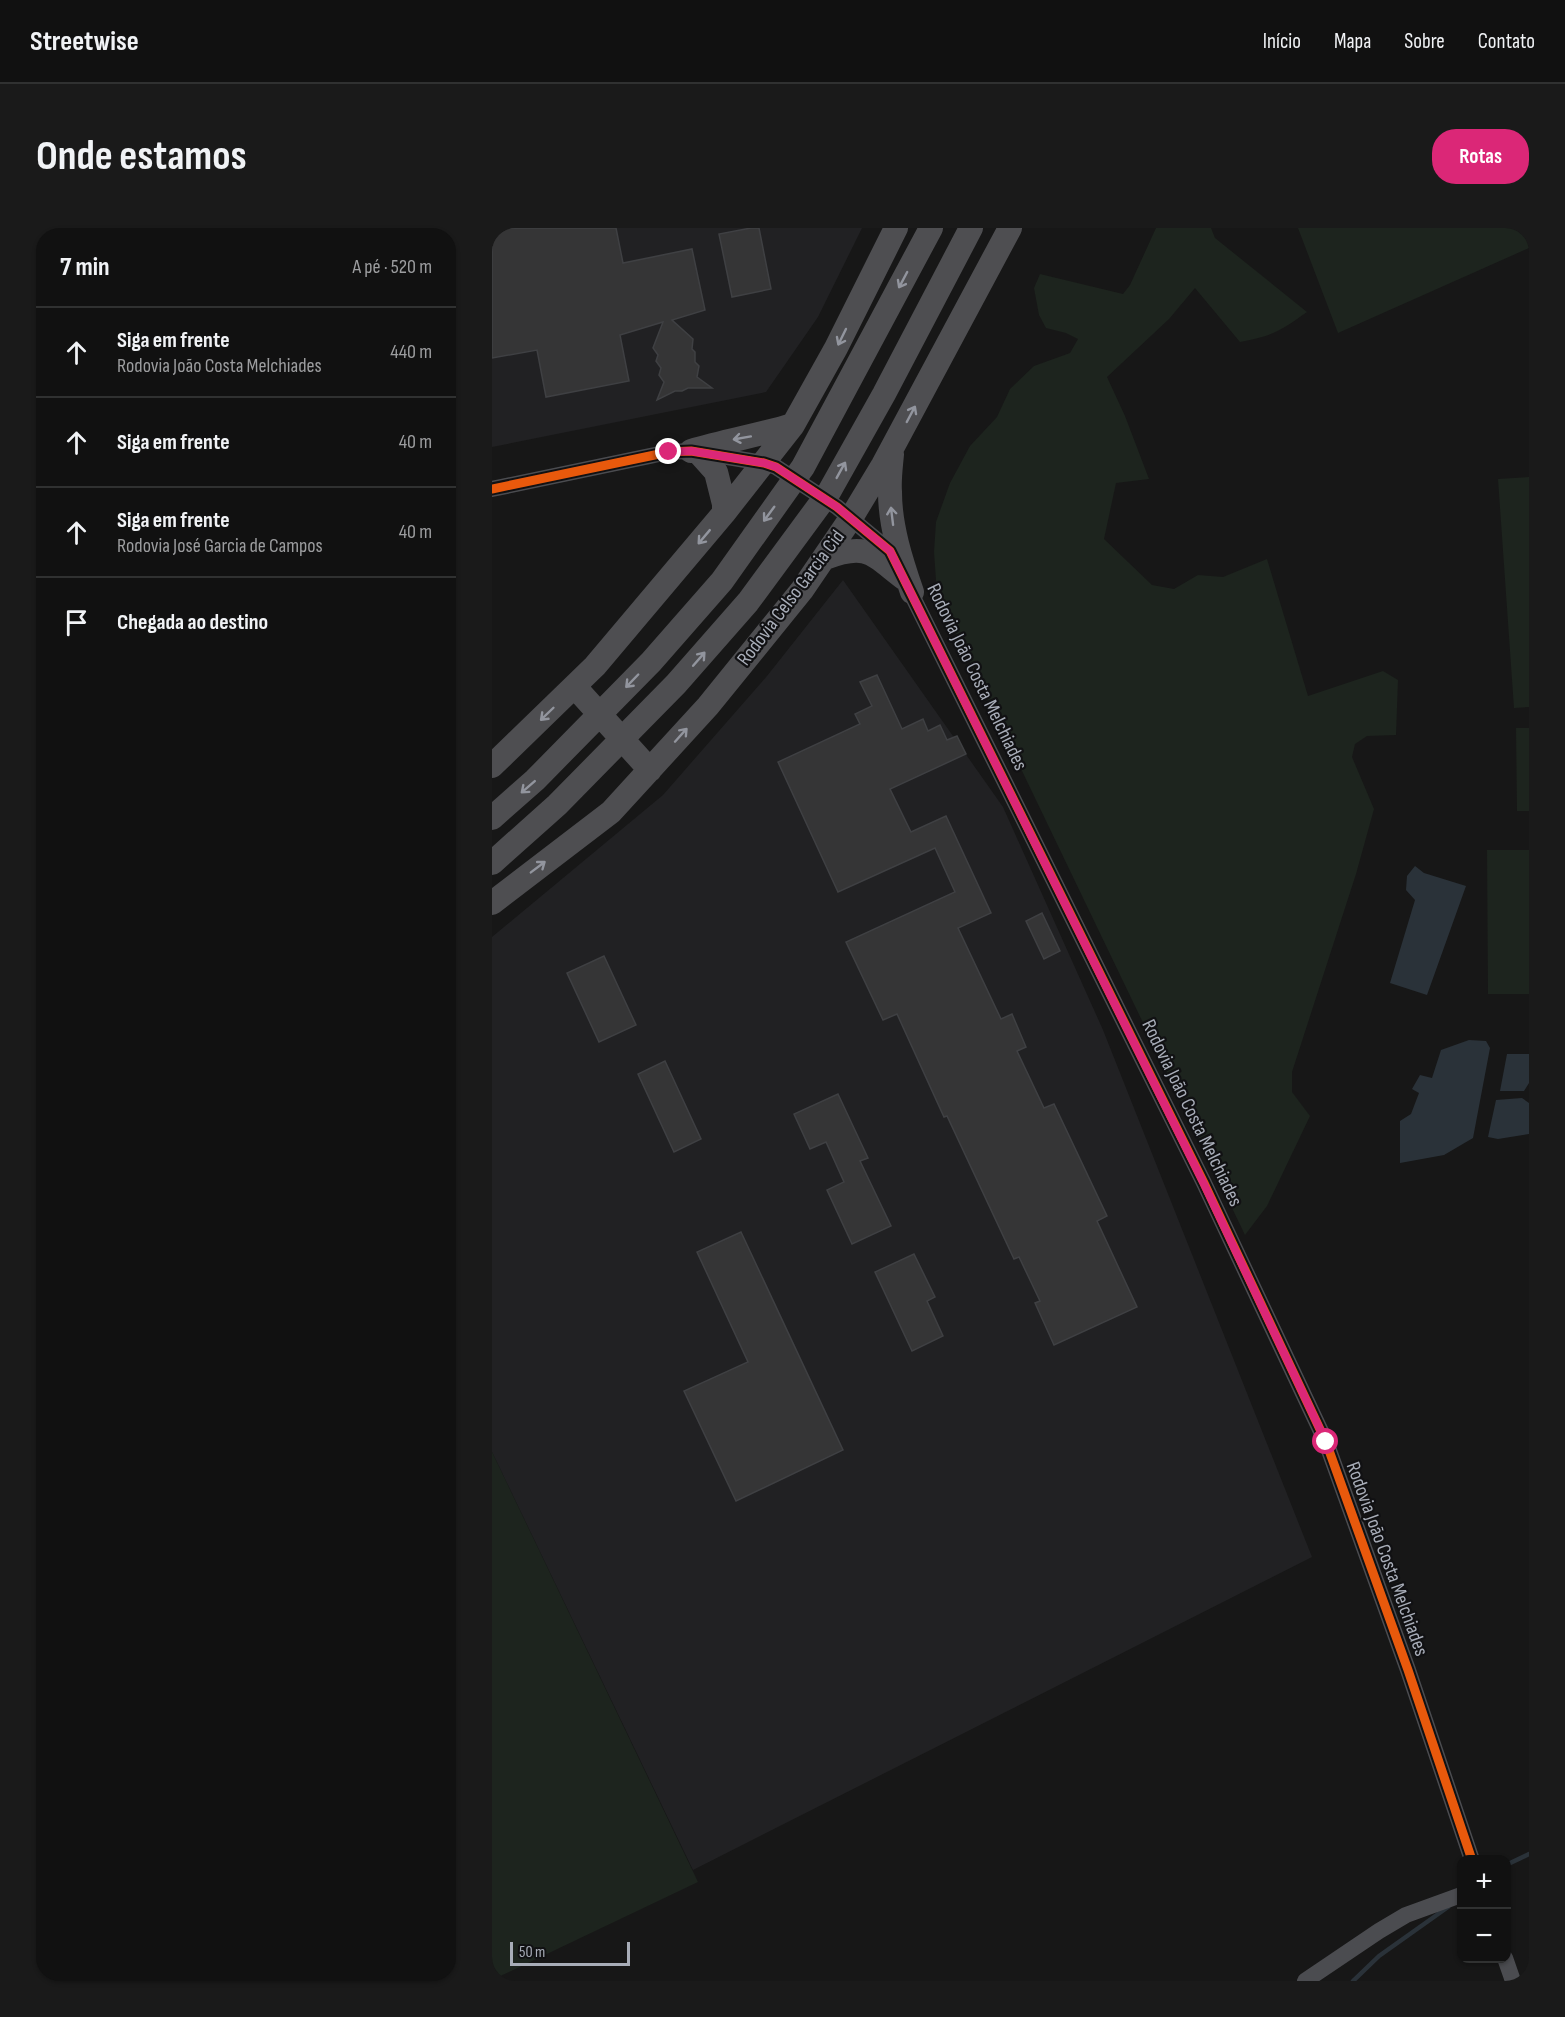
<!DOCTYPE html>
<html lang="pt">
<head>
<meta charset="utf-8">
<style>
	body { margin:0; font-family:"Sofia Sans Condensed",sans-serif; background:#1a1a1a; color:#f1f3f6 }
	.controls { position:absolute; right:18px; bottom:18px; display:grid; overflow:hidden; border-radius:12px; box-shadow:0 2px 4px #0004 }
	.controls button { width:54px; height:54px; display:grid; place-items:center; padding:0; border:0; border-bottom:2px solid #303131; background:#111; color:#f1f3f6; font:30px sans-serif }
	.scale { position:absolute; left:18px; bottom:15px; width:120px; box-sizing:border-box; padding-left:6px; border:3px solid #a8adb8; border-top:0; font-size:16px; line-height:21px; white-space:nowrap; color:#a8adb8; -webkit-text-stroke:4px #111113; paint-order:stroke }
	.stop { position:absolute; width:18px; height:18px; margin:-14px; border:4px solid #db2777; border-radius:50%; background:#fff }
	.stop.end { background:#db2777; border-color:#fff; box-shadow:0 2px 6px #0008 }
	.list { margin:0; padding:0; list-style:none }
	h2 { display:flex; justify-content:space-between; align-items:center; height:78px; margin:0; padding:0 24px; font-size:26px }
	h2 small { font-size:20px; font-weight:400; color:#9c9d9f }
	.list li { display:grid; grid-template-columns:39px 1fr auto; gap:18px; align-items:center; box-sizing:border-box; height:90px; padding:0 24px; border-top:2px solid #303131 }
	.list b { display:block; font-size:22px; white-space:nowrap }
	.list p { margin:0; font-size:20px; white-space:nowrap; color:#9c9d9f }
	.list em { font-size:20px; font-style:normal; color:#9c9d9f }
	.icon { flex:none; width:33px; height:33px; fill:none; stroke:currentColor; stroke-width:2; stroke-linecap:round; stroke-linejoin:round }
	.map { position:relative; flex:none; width:1037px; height:1753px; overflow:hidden; border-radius:24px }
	header { display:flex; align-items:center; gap:36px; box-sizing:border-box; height:84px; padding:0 30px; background:#111; border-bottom:2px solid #303131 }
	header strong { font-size:28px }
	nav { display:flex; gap:33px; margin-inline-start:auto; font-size:21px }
	.intro { display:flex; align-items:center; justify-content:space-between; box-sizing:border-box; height:144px; padding:0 36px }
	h1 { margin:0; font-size:42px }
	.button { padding:15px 27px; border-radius:24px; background:#db2777; color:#fff; font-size:21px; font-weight:700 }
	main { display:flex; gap:36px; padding:0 36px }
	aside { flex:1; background:#111; border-radius:24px; box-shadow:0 2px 4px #0004 }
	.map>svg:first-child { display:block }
	.built { fill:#212123 }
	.green { fill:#1d241e }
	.water { fill:#2a3239 }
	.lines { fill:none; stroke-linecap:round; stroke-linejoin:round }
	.stream { stroke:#2a3239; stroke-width:4.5 }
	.building { fill:#353536; stroke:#3f4043; stroke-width:1.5 }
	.minor { stroke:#4b4c50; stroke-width:16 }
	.highway { stroke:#4e4e51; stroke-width:24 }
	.cycleway-casing { stroke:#111113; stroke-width:13 }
	.cycleway { stroke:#e8590c; stroke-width:9 }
	.oneway { stroke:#92959e }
	.route { stroke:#db2777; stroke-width:8 }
	.labels { text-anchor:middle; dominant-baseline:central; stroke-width:4.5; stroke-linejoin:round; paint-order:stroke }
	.street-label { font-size:20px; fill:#a8adb8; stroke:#111113 }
</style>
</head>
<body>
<header>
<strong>Streetwise</strong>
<nav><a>Início</a><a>Mapa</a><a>Sobre</a><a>Contato</a></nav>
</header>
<div class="intro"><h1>Onde estamos</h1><a class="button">Rotas</a></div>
<main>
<aside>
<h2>7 min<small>A pé · 520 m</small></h2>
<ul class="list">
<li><svg class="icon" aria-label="ahead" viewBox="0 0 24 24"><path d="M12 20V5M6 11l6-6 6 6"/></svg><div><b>Siga em frente</b><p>Rodovia João Costa Melchiades</p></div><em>440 m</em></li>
<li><svg class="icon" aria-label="ahead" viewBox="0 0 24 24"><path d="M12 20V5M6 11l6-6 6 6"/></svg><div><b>Siga em frente</b></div><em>40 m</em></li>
<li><svg class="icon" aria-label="ahead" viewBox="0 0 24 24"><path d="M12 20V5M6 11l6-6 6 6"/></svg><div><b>Siga em frente</b><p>Rodovia José Garcia de Campos</p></div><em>40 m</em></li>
<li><svg class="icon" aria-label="arrive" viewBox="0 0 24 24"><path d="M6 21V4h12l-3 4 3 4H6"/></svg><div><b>Chegada ao destino</b></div></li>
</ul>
</aside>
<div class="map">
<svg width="1037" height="1753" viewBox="0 0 1037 1753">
	<rect width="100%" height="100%" fill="#171717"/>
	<path class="built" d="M0 0H370L326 89 274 164 0 219Z
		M351 352 511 579 611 802 820 1329 201 1642 0 1224V709L171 567 275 448Z"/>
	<path class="green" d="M664 0H719L723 10 815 84C788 103 781 108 748 114L703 60 677 91 615 149 633 188 657 251 624 255 612 311 660 357 682 361 706 347 731 349 775 331 816 468 891 443 906 452 904 507 875 508 863 516 860 529 882 581 864 646 800 844V864L818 888 775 978 753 1007 445 366 442 324 444 294 458 255 478 218 505 189 518 161 542 138 578 125 586 111 574 105 554 100 547 87 542 60 548 46 631 66 638 57Z
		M806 0H1037V20L846 105Z
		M1037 249V479L1022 480 1006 251Z
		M1024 500H1037V583H1025Z
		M995 622H1037V766H996Z
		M0 1224 206 1654 0 1752Z"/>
	<path class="water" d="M923 638 932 645 974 658 935 767 898 755 923 672 914 662 915 648Z
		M977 812 994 813 998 820 981 910 952 927 908 935V893L919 886 927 865 920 861 928 847 940 850 949 822Z
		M1015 826H1037V855L1032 863H1008Z
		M1030 870 1037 875V906L1006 911 996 909 1004 872Z"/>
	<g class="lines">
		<path class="stream" d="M1014 1637 1037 1626
			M861 1753 887 1728 956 1679"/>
	</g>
	<path class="building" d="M0 0H124L131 35 200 21 213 82 180 92 201 111 200 121 203 124V134L207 138 205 149 220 160H196L190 163H183L165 172 172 154 167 147 169 140 164 133 166 127 161 120 171 94 128 107 137 153 54 169 45 122 0 130Z
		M259 0H267L279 61 240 69 227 6Z
		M385 447 410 501 431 491 436 503 448 497 455 512 465 508 474 526 398 561 419 604 454 588 499 685 466 700 509 791 520 786 534 819 525 823 552 880 562 876 615 988 605 993 645 1079 562 1117 543 1075 548 1073 527 1029 522 1031 455 888 452 889 405 786 391 792 354 714 463 664 443 620 346 664 286 534 368 496 363 486 380 478 368 454Z
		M550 685 568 723 552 731 534 693Z
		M112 728 144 797 107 814 75 745Z
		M173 833 209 911 182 924 146 846Z
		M346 866 376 930 368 933 399 998 360 1016 335 962 352 954 334 914 318 921 302 886Z
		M249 1004 351 1222 244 1273 192 1163 256 1134 205 1024Z
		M422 1026 443 1069 435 1073 451 1108 420 1123 383 1044Z"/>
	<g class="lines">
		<path class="minor" d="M0 261 177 224 199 223 272 235 284 239 345 279 398 323 712 955 834 1214 916 1442 980 1632
			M1013 1730 1021 1753
			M813 1753 887 1703 914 1687 969 1667"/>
		<path class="highway" d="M199 223C233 213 267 207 301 197
			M207 225 224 244 232 276V285
			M400 226C399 238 397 251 398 264 398 298 409 332 420 364
			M333 330C376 314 380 326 413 351
			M83 459 158 542
			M0 538 103 438 232 285 301 197 344 120 404 0
			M0 590 43 552 159 434 230 353 311 239 439 0
			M0 635 65 577 184 456 256 374 337 264 392 166 479 0
			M0 675 119 584 216 478 310 362 359 290 391 237 518 0"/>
		<g class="cycleway-casing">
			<path id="cycleway" d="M0 261 177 224 199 223 272 235 284 239 345 279 398 323 712 955 834 1214 916 1442 980 1632"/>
		</g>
		<use href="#cycleway" class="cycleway"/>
	</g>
	<defs><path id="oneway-shaft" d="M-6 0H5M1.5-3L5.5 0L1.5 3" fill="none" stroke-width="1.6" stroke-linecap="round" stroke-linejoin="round" transform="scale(1.5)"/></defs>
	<g class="oneway">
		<use href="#oneway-shaft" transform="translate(411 52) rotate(118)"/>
		<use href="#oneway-shaft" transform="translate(350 109) rotate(116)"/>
		<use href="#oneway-shaft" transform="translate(419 186) rotate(-62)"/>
		<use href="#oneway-shaft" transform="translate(250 210) rotate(170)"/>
		<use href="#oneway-shaft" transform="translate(349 242) rotate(-61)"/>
		<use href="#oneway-shaft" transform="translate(277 286) rotate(126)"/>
		<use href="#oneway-shaft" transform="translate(400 288) rotate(-97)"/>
		<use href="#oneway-shaft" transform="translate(212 309) rotate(130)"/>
		<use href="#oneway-shaft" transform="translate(207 431) rotate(-49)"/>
		<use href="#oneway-shaft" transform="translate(140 453) rotate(134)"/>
		<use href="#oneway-shaft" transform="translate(55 486) rotate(136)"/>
		<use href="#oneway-shaft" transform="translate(189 507) rotate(-48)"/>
		<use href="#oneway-shaft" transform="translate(36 559) rotate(139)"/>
		<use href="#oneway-shaft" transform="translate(46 639) rotate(-37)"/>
	</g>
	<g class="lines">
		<path class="route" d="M177 224 199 223 272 235 284 239 345 279 398 323 712 956 834 1214"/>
	</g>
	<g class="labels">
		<g class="street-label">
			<text transform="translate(299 370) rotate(-53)">Rodovia Celso Garcia Cid</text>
			<text transform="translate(485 449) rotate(64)">Rodovia João Costa Melchiades</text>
			<text transform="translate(700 885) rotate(64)">Rodovia João Costa Melchiades</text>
			<text transform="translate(895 1331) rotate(70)">Rodovia João Costa Melchiades</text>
		</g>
	</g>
</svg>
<div class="controls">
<button>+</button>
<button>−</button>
</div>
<div class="scale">50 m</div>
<div class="stop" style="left:834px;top:1214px"></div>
<div class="stop end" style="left:177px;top:224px"></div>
</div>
</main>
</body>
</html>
